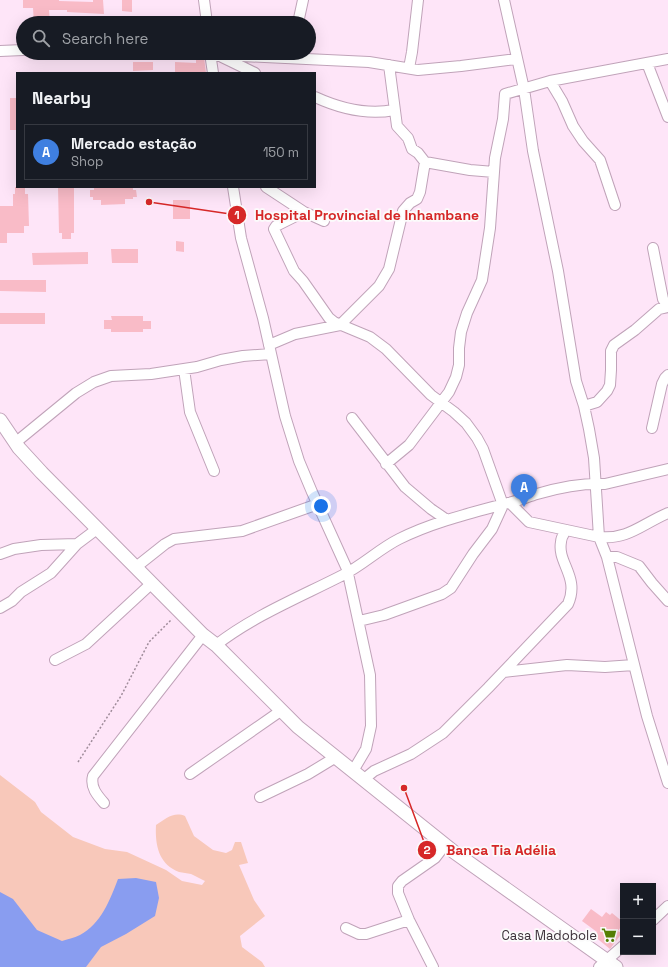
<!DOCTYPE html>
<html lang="en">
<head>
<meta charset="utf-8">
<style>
	body { margin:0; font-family:"Space Grotesk",sans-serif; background:#20242c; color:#f1f3f6 }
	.controls { position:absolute; right:12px; bottom:12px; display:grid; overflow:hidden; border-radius:0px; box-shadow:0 4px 16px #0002 }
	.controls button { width:36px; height:36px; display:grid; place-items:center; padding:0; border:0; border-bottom:1px solid #363941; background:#171b24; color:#f1f3f6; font:20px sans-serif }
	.you { position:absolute; left:321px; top:506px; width:14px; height:14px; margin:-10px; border:3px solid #fff; border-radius:50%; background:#1a73e8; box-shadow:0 0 0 6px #1a73e833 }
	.badge { display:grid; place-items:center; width:26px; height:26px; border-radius:50%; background:#568005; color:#fff; font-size:13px; font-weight:700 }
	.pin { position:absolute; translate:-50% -33px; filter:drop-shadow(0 1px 2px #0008) }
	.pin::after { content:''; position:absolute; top:21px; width:14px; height:12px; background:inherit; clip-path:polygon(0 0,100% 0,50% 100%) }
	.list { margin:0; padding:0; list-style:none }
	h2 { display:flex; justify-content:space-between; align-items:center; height:52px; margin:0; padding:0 16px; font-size:17px }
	h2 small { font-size:13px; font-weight:400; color:#9ea1a6 }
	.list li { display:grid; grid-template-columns:26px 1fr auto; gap:12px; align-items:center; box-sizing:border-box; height:56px; margin:0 8px 8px; padding:0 8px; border:1px solid #363941; border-radius:0px }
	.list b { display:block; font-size:15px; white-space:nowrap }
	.list p { margin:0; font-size:13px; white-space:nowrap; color:#9ea1a6 }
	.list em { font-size:13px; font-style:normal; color:#9ea1a6 }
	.icon { flex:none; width:22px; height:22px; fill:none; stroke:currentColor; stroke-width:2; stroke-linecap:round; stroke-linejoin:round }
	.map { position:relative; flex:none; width:668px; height:967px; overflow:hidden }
	.search { position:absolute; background:#171b24; box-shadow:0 4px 16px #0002; left:16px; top:16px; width:300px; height:44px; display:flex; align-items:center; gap:10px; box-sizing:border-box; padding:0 14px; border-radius:22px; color:#9ea1a6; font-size:15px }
	.panel { position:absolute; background:#171b24; box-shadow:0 4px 16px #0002; left:16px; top:72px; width:300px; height:116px; border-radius:0px }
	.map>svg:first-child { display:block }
	.green { fill:#f8c8ba }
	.water { fill:#899df0 }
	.building { fill:#f9bbc7 }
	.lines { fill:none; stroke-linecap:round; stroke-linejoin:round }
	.minor-casing { stroke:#c0a3b9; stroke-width:12 }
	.major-casing { stroke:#c0a3b9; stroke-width:15 }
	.path { stroke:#9f8c9a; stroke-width:1.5; stroke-dasharray:2 2; stroke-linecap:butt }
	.minor { stroke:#fff; stroke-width:10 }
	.major { stroke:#fff; stroke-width:13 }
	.labels { text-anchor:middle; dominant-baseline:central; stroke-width:3.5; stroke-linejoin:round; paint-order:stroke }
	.poi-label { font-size:13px; fill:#3c3039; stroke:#fbfbfb; text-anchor:end }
	.leader { fill:none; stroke:#d62828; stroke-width:1.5 }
	.callout-dot { fill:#d62828; stroke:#fbfbfb; stroke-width:1.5 }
	.mark-label { font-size:12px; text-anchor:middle; font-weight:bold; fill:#fff }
	.callout-label { font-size:14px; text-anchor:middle; font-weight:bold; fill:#d62828; stroke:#fbfbfb; stroke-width:3.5; stroke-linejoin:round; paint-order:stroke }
</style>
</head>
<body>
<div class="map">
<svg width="668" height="967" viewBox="0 0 668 967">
	<rect width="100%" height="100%" fill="#fee5f8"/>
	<path class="green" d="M0 775 35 802 41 812 73 837 105 849 127 852 166 870 182 881 202 885 205 881C200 879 196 876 191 874 187 873 183 873 179 872 158 864 155 844 156 825 165 819 174 811 185 816L194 836 213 850 226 853 232 850 235 842H241L248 863 239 865 254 900 265 916 240 936 242 947 262 962 265 967H0Z"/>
	<path class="water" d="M136 878 156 882 159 898 155 916 126 934 101 947 86 967H0V892L13 899 37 930 62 941C67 939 74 938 80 935 101 924 110 900 118 879Z"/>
	<path class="building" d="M23 0H59V1L93 2V0H103L104 14 67 12V10H49L50 23H34L33 8H23Z
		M122 0H132V12L122 11Z
		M204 57 206 73H175V62L196 63V58Z
		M133 62H153V70L133 71Z
		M10 98H17V130H10Z
		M15 187H25V194H28L29 226H24V233H7V243H0V206H13V194H15Z
		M58 187H74V233H71V239H62V233H59Z
		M94 187H133V190H136L137 197H133V199H125V204L101 205V200H93V197H90V190H94Z
		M173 200H190V219H173Z
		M176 241 184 242V252L176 251Z
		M111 249H138V263H112Z
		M88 252V264L33 265 32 253Z
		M0 280H46V292L0 291Z
		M0 313H45V324H0Z
		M111 316H143V321H151V329H143V332H111V329H104V320H112Z
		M591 909 602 917 606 912 610 915 612 913 623 922V924L618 931 622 933 610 949 594 936 597 932 582 921Z"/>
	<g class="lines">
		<g class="minor-casing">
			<path id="minor" d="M204 0 207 23
				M504 0 524 89 533 151 558 271 576 381 584 406 589 429 594 458 599 537 607 557 647 716 668 783
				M298 23 303 0
				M0 51 23 50
				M210 53 213 73
				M211 56H242L369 62 418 70 461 66 516 59
				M222 57 255 73
				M647 63 668 117
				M389 65 397 126 408 138 412 149 418 153 425 162 470 170 494 172
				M409 68 412 52 418 0
				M550 81 562 101 573 126 583 141 600 160 615 205
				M315 97C339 108 368 115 394 110
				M233 187 241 238 263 318 285 416 299 461 312 492 347 569 370 675 371 726 366 749 353 771
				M266 187 304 212 276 226 274 229 294 271 303 281 329 318 334 322 370 337 386 349 431 395 454 412 466 423 477 438 483 449 503 505 492 529 473 554 451 588 442 594 384 615 359 621
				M304 212 324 221
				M653 248 663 299 668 306
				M269 345 295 334 340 325 379 286 389 269 403 211 410 203 417 199 420 192 425 162
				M184 369 190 412 214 471
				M584 406 597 402 607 391 610 385 611 370V351L614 345 635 330 659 309 668 307
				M352 418 405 487 431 509 447 520
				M652 428 662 384 665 378 668 375
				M15 443 76 393 94 382 111 376 151 374 197 367 221 360 243 356 271 354
				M386 464 409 445 449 392 456 377 459 365V348L461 332 467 313 482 280 490 228 495 158 503 119 505 94 550 81 668 59
				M510 503 529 522 599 537C628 540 642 524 668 513
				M0 554 14 549 41 545 77 544 97 529
				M607 557H617L639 566 652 583 668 601
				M136 567 165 544 174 539 242 531 318 504
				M0 608 12 601 21 592 51 573 77 544
				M216 645C255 615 300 597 343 575 363 565 379 549 399 539 433 522 471 513 508 503 518 501 527 497 537 494 558 488 583 483 605 484L668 469
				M55 660 86 644 152 583
				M504 672 567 665 605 667 634 665
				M190 774 282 710
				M363 780 374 771 411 754 443 733 488 688 568 604C580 577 557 563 561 542 561 537 564 534 566 530
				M260 797 308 774 336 757
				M104 803C97 795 90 787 93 776L203 635
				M653 920 668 906
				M346 928 359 934H366L409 920
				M433 967 409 920 398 893V886L402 881 435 858 445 845
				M599 967 623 946"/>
		</g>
		<g class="major-casing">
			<path id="major" d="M0 420 19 448 42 473 203 635 216 645 298 727 454 852 616 967"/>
		</g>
		<path class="path" d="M78 762 121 696 149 642 172 619"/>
		<use href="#minor" class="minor"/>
		<use href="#major" class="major"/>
	</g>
	<defs>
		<g id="supermarket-bare" transform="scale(1.2)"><path d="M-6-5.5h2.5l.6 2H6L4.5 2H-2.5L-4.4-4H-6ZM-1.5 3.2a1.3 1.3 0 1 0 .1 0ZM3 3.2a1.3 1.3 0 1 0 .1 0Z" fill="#568005" stroke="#fbfbfb" stroke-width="2.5" paint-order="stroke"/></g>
	</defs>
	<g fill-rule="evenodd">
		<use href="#supermarket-bare" x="609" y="935"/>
	</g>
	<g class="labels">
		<g class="poi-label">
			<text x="597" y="935">Casa Madobole</text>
		</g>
	</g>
	<path class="leader" d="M149 202L237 215M404 788L427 850"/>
	<g class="callout-dot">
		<circle cx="149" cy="202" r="4"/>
		<circle cx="404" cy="788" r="4"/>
		<circle cx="237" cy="215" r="10"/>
		<circle cx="427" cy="850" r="10"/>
	</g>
	<g class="mark-label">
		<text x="237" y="219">1</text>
		<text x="427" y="854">2</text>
	</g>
	<g class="callout-label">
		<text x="367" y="220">Hospital Provincial de Inhambane</text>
		<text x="501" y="855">Banca Tia Adélia</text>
	</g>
</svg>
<div class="controls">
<button>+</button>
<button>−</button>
</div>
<div class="you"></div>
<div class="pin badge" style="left:524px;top:507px;background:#3f7fe0">A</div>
<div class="search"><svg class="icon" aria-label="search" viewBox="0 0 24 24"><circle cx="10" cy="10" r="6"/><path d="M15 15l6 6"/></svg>Search here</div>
<section class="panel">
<h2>Nearby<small></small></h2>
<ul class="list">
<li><span class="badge" style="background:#3f7fe0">A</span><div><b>Mercado estação</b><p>Shop</p></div><em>150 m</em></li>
</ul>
</section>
</div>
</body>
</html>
